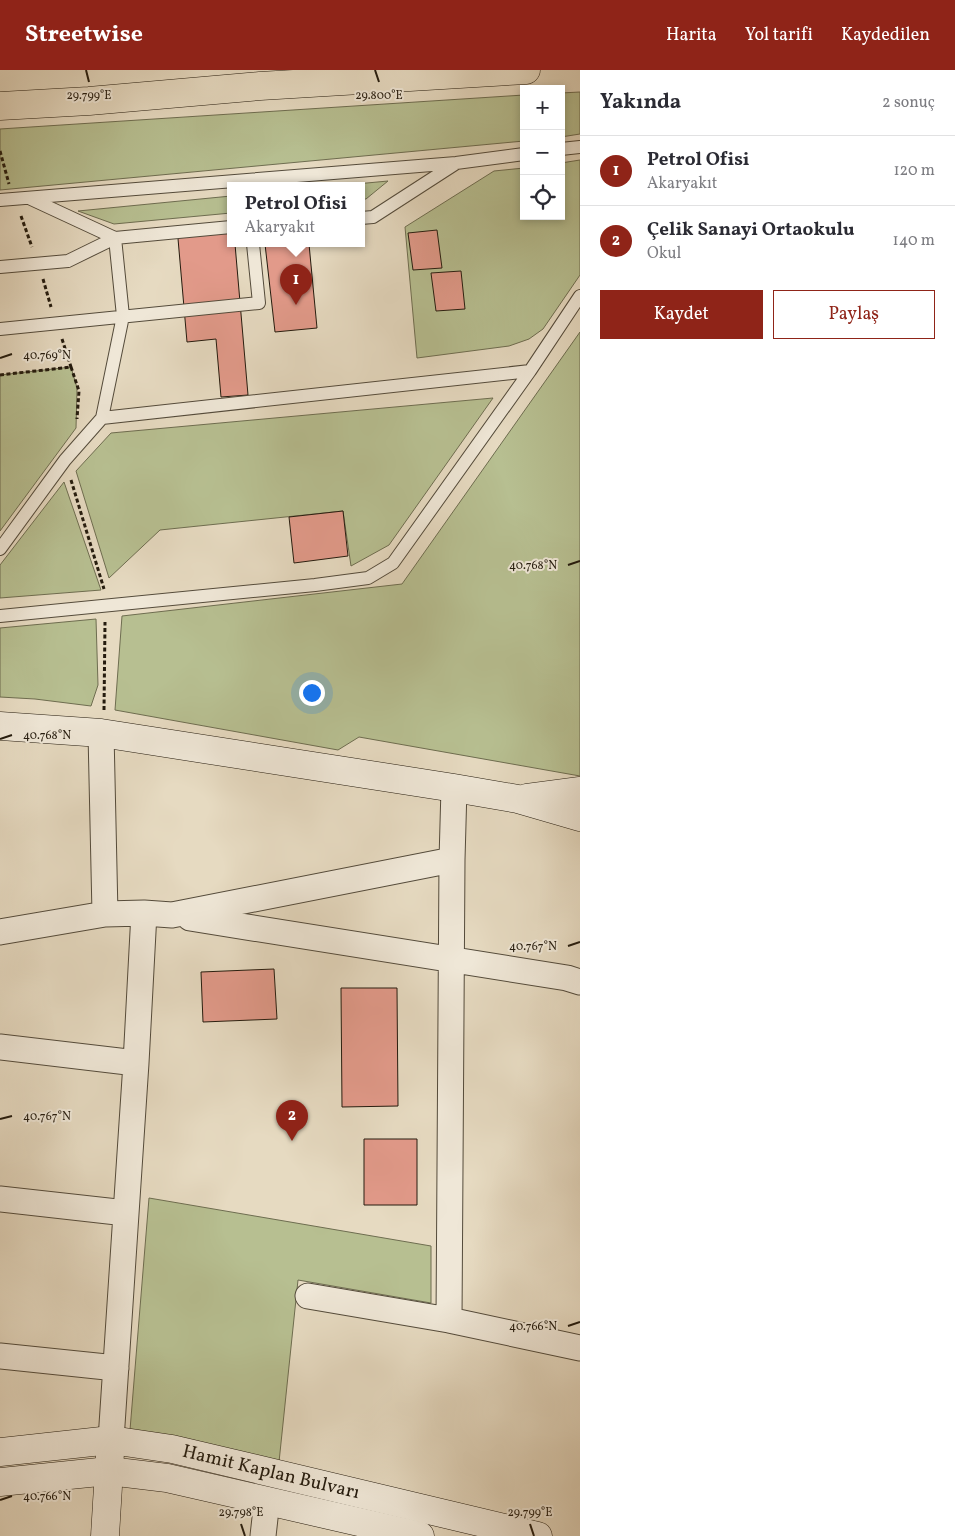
<!DOCTYPE html>
<html lang="tr">
<head>
<meta charset="utf-8">
<style>
	body { margin:0; font-family:Vollkorn,serif; background:#f7f7f7; color:#2b2b33 }
	.controls { position:absolute; right:15px; top:15px; display:grid; overflow:hidden; border-radius:0px; box-shadow:0 2px 8px #0003 }
	.controls button { width:45px; height:45px; display:grid; place-items:center; padding:0; border:0; border-bottom:1px solid #e1e1e2; background:#fff; color:#2b2b33; font:25px sans-serif }
	.you { position:absolute; left:311px; top:622px; width:18px; height:18px; margin:-12px; border:4px solid #fff; border-radius:50%; background:#1a73e8; box-shadow:0 0 0 8px #1a73e833 }
	.badge { display:grid; place-items:center; width:32px; height:32px; border-radius:50%; background:#8f2418; color:#fff; font-size:16px; font-weight:700 }
	.pin { position:absolute; translate:-50% -41px; filter:drop-shadow(0 1px 2px #0008) }
	.pin::after { content:''; position:absolute; top:26px; width:18px; height:15px; background:inherit; clip-path:polygon(0 0,100% 0,50% 100%) }
	.popup { position:absolute; left:227px; top:112px; width:138px; height:65px; box-sizing:border-box; display:grid; place-content:center; border-radius:0px; background:#fff; filter:drop-shadow(0 1px 4px #0005); font-size:16px; white-space:nowrap; color:#7c7c81 }
	.popup b { font-size:19px; color:#2b2b33 }
	.popup::after { content:''; position:absolute; left:50%; top:100%; margin-left:-10px; border:10px solid transparent; border-top-color:#fff }
	.list { margin:0; padding:0; list-style:none }
	h2 { display:flex; justify-content:space-between; align-items:center; height:65px; margin:0; padding:0 20px; font-size:21px }
	h2 small { font-size:16px; font-weight:400; color:#7c7c81 }
	.list li { display:grid; grid-template-columns:32px 1fr auto; gap:15px; align-items:center; box-sizing:border-box; height:70px; padding:0 20px; border-top:1px solid #e1e1e2 }
	.list b { display:block; font-size:19px; white-space:nowrap }
	.list p { margin:0; font-size:16px; white-space:nowrap; color:#7c7c81 }
	.list em { font-size:16px; font-style:normal; color:#7c7c81 }
	.actions { display:flex; gap:10px; padding:15px 20px }
	.actions a { flex:1; padding:11px 0; border:1px solid #8f2418; border-radius:0px; text-align:center; font-size:18px; color:#8f2418 }
	.actions .main { background:#8f2418; color:#fff }
	.icon { flex:none; width:28px; height:28px; fill:none; stroke:currentColor; stroke-width:2; stroke-linecap:round; stroke-linejoin:round }
	.map { position:relative; flex:none; width:580px; height:1466px; overflow:hidden }
	header { display:flex; align-items:center; gap:30px; box-sizing:border-box; height:70px; padding:0 25px; background:#8f2418; color:#fff }
	header strong { font-size:24px }
	nav { display:flex; gap:28px; margin-inline-start:auto; font-size:18px }
	main { display:flex }
	aside { flex:1; background:#fff }
	.map>svg:first-child { display:block }
	.green { fill:#b7bf91; stroke:#6e6d50 }
	.building { fill:#e29a8a; stroke:#241b0e }
	.lines { fill:none; stroke-linecap:round; stroke-linejoin:round }
	.lane-casing { stroke:#544b3b; stroke-width:14 }
	.street-casing { stroke:#544b3b; stroke-width:27 }
	.secondary-casing { stroke:#241b0e; stroke-width:29 }
	.highway-casing { stroke:#241b0e; stroke-width:29 }
	.path { stroke:#241b0e; stroke-width:3; stroke-dasharray:4 2.5; stroke-linecap:butt }
	.lane { stroke:#efe7d7; stroke-width:12 }
	.street { stroke:#efe7d7; stroke-width:25 }
	.secondary { stroke:#efe7d7; stroke-width:28 }
	.highway { stroke:#e6dac1; stroke-width:28 }
	.ticks { fill:none; stroke:#241b0e; stroke-width:2 }
	.labels { text-anchor:middle; dominant-baseline:central; stroke-width:4; stroke-linejoin:round; paint-order:stroke }
	.street-label { font-size:19px; fill:#241b0e; stroke:#efe7d7 }
	.ticks-label { font-size:12px; text-anchor:middle; fill:#241b0e; stroke:#efe7d7; stroke-width:4; stroke-linejoin:round; paint-order:stroke }
</style>
</head>
<body>
<header>
<strong>Streetwise</strong>
<nav><a>Harita</a><a>Yol tarifi</a><a>Kaydedilen</a></nav>
</header>
<main>
<div class="map">
<svg width="580" height="1466" viewBox="0 0 580 1466">
	<rect width="100%" height="100%" fill="#e6dac1"/>
	<filter id="stains"><feTurbulence type="fractalNoise" baseFrequency=".004" numOctaves="4"/><feColorMatrix values="0 0 0 0 .2 0 0 0 0 .09 0 0 0 0 .02 0 0 0 .5 -.17"/></filter>
	<radialGradient id="worn" r=".72"><stop offset=".6" stop-color="#630" stop-opacity="0"/><stop offset="1" stop-color="#630" stop-opacity=".3"/></radialGradient>
	<path class="green" d="M580 22V64L561 67V23Z
		M524 25V71L0 120V59Z
		M580 90V205L543 259 529 269 509 276 417 288 405 157 494 101 524 98V146H561V93Z
		M388 111 366 129H361V116H335Z
		M231 126V143L114 154 78 141Z
		M580 262V706L359 667 338 680 115 640 122 546 402 514Z
		M71 297 77 318 76 358 0 461V305Z
		M493 328 389 475 351 496 343 441 160 460 109 508 76 401 111 363Z
		M64 412 101 520 0 528V495Z
		M96 549 98 615 91 636 35 629 0 627V558Z
		M149 1128 431 1176V1233L298 1210 279 1392 130 1360Z"/>
	<path class="building" d="M231 153V174H235L248 325 221 327 216 269 187 272 177 157Z
		M437 160 442 198 413 200 408 163Z
		M265 174H309L317 258 275 262Z
		M461 201 465 239 436 241 431 203Z
		M343 441 348 486 294 493 289 447Z
		M274 899 277 949 203 952 201 902Z
		M341 918H397L398 1036 342 1037Z
		M364 1069H417V1135H364Z"/>
	<g class="lines">
		<g class="lane-casing">
			<path id="lane" d="M561 79 580 77
				M31 129 115 168 231 157
				M0 130 456 93 524 84
				M361 148 373 147 455 94
				M0 197 68 191 115 168 123 246 102 348 65 390 0 479
				M0 259 259 233 253 174
				M102 348 530 301
				M0 546 315 515 368 508 393 493 530 301 580 226"/>
		</g>
		<g class="street-casing">
			<path id="street" d="M101 663 105 844
				M190 848 567 908 580 912
				M0 862 105 844 144 843 172 845 452 790
				M0 977 136 993
				M0 1129 126 1143
				M308 1226 449 1250 580 1278
				M449 1250 452 790 454 718
				M0 1286 116 1298
				M111 1370 136 993 144 843
				M263 1466 267 1430"/>
		</g>
		<g class="secondary-casing">
			<g id="secondary">
				<path d="M0 656 101 663 454 718 518 729 580 747"/>
				<path d="M527 728 580 721"/>
				<path id="s1" d="M0 1382 111 1370 172 1379 538 1466"/>
				<path d="M0 1412 109 1401 167 1408 420 1466"/>
				<path d="M105 1466 110 1383"/>
			</g>
		</g>
		<g class="highway-casing">
			<path id="highway" d="M0 36 89 31 260 16 526 0"/>
		</g>
		<path class="path" d="M0 81 9 114
			M21 146 32 177
			M43 209 51 237
			M62 269 71 297
			M0 305 71 297 79 321 77 349
			M71 410 104 519
			M104 640 105 552"/>
		<use href="#lane" class="lane"/>
		<use href="#street" class="street"/>
		<use href="#secondary" class="secondary"/>
		<use href="#highway" class="highway"/>
	</g>
	<path class="ticks" d="M86 0 89 12M375 0 379 12M0 288 12 284M568 495 580 491M0 669 12 665M568 876 580 872M0 1049 12 1046M568 1256 580 1252M0 1430 12 1426M241 1454 245 1466M530 1454 534 1466"/>
	<g class="labels">
		<g class="street-label">
			<text stroke="none"><textPath href="#s1" startOffset="275">Hamit Kaplan Bulvarı</textPath></text>
		</g>
	</g>
	<g class="ticks-label">
		<text x="89" y="29">29.799°E</text>
		<text x="379" y="29">29.800°E</text>
		<text x="47" y="289">40.769°N</text>
		<text x="533" y="499">40.768°N</text>
		<text x="47" y="669">40.768°N</text>
		<text x="533" y="880">40.767°N</text>
		<text x="47" y="1050">40.767°N</text>
		<text x="533" y="1260">40.766°N</text>
		<text x="47" y="1430">40.766°N</text>
		<text x="241" y="1446">29.798°E</text>
		<text x="530" y="1446">29.799°E</text>
	</g>
	<rect width="100%" height="100%" filter="url(#stains)"/>
	<rect width="100%" height="100%" fill="url(#worn)"/>
</svg>
<div class="controls">
<button>+</button>
<button>−</button>
<button><svg class="icon" aria-label="locate" viewBox="0 0 24 24"><circle cx="12" cy="12" r="6"/><path d="M12 2v4M12 18v4M2 12h4M18 12h4"/></svg></button>
</div>
<div class="you"></div>
<div class="pin badge" style="left:296px;top:235px">1</div>
<div class="popup"><b>Petrol Ofisi</b>Akaryakıt</div>
<div class="pin badge" style="left:292px;top:1071px">2</div>
</div>
<aside>
<h2>Yakında<small>2 sonuç</small></h2>
<ul class="list">
<li><span class="badge">1</span><div><b>Petrol Ofisi</b><p>Akaryakıt</p></div><em>120 m</em></li>
<li><span class="badge">2</span><div><b>Çelik Sanayi Ortaokulu</b><p>Okul</p></div><em>140 m</em></li>
</ul>
<div class="actions"><a class="main">Kaydet</a><a>Paylaş</a></div>
</aside>
</main>
</body>
</html>
